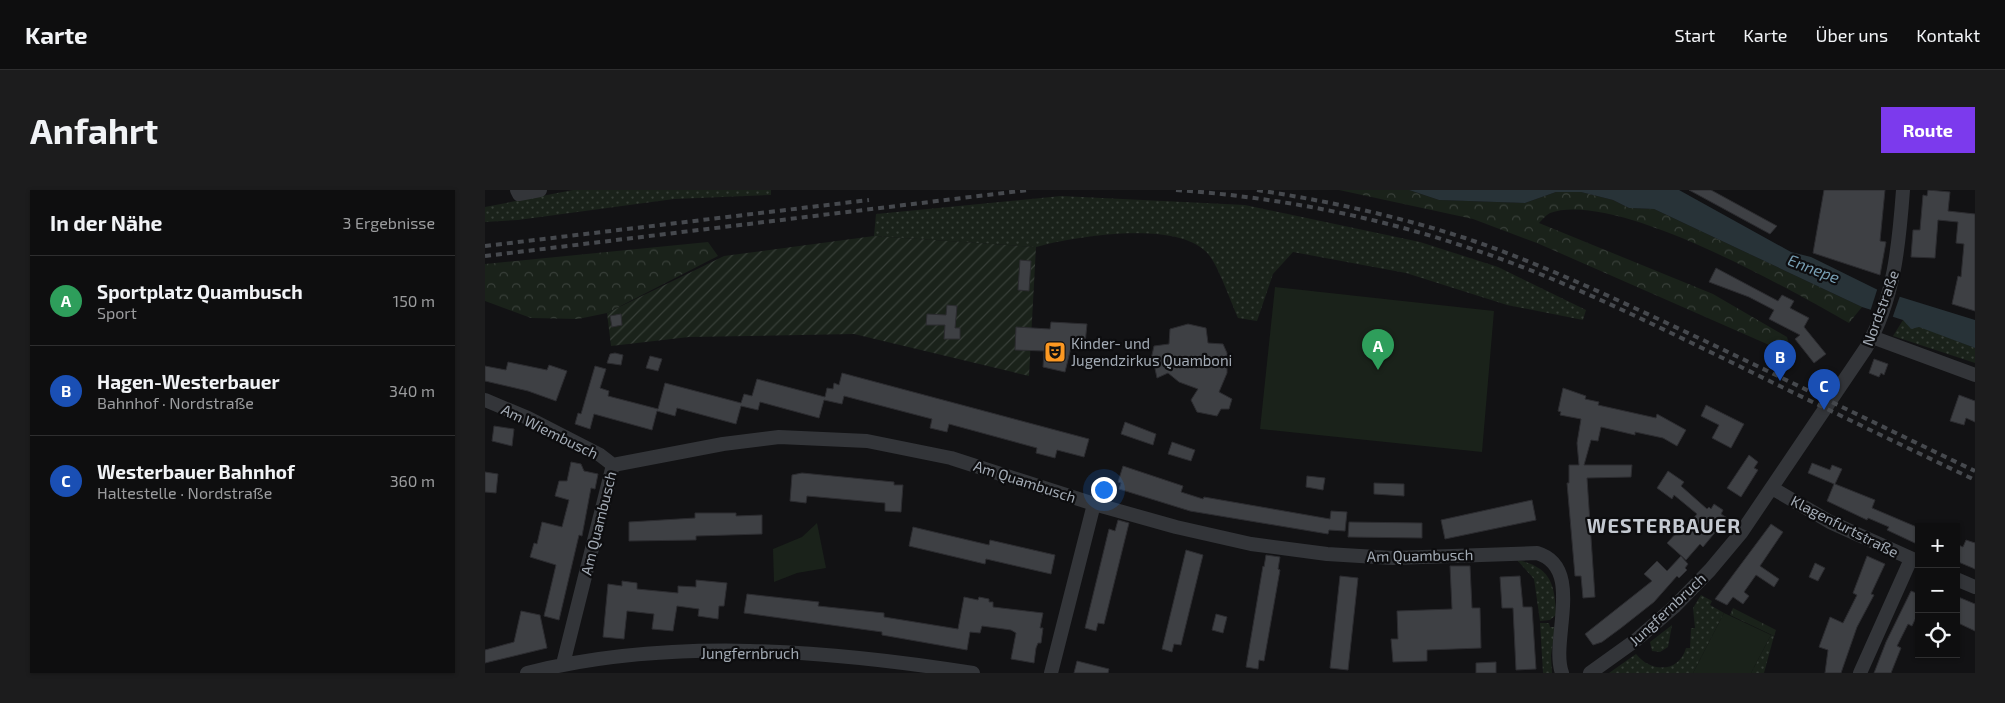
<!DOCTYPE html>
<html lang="de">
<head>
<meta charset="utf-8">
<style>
	body { margin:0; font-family:"Exo 2",sans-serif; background:#1c1c1d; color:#f1f3f6 }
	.controls { position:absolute; right:15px; bottom:15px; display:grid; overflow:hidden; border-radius:0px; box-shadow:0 1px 4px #0004 }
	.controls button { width:45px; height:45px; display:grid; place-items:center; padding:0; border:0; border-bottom:1px solid #2e2e2f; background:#0e0e0f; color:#f1f3f6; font:25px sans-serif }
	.you { position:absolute; left:618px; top:299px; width:18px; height:18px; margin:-12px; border:4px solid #fff; border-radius:50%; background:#1a73e8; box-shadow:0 0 0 8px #1a73e833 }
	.badge { display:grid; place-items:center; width:32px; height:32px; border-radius:50%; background:#7c3aed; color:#fff; font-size:16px; font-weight:700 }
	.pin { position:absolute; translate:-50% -41px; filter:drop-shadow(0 1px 2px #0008) }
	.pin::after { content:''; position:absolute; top:26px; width:18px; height:15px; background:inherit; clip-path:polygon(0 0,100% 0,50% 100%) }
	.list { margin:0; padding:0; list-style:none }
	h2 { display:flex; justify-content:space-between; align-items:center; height:65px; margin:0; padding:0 20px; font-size:21px }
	h2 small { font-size:16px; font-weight:400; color:#9b9c9e }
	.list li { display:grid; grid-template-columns:32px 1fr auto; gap:15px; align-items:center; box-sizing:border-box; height:90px; padding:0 20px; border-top:1px solid #2e2e2f }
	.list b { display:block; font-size:19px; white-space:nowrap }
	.list p { margin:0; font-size:16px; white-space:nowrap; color:#9b9c9e }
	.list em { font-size:16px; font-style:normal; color:#9b9c9e }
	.icon { flex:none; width:28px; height:28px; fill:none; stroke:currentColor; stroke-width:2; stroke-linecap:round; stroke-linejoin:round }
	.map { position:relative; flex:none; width:1490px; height:483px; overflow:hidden; border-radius:0px }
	header { display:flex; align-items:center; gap:30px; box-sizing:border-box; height:70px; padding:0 25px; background:#0e0e0f; border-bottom:1px solid #2e2e2f }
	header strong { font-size:24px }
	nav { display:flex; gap:28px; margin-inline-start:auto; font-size:18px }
	.intro { display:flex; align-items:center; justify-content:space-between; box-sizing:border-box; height:120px; padding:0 30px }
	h1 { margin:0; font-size:35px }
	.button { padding:12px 22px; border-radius:0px; background:#7c3aed; color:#fff; font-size:18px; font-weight:700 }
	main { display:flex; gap:30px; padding:0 30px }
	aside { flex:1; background:#0e0e0f; border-radius:0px; box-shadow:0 1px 4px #0004 }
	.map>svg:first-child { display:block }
	.grass { fill:url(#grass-dots) }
	.forest { fill:url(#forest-crowns) }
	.park { fill:#1a221a }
	.garden { fill:url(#garden-furrows) }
	.water { fill:#283338 }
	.pier { fill:#121214 }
	.building { fill:#3e4044; stroke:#2c2c30 }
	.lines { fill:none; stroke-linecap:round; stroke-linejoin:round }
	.minor { stroke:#333539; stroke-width:14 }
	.rail { stroke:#46494e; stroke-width:4; stroke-dasharray:6 5; stroke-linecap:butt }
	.labels { text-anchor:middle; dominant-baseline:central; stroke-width:4.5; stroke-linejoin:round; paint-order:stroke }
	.street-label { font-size:15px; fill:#a3abb5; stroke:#0d0d0f }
	.poi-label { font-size:15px; fill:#a3abb5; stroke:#0d0d0f; text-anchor:start }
	.water-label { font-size:16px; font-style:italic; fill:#779eb3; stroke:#0d0d0f }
	.district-label { font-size:20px; font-weight:bold; letter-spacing:1px; fill:#c4c9d1; stroke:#0d0d0f }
</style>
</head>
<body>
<header>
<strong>Karte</strong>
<nav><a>Start</a><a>Karte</a><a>Über uns</a><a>Kontakt</a></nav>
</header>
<div class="intro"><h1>Anfahrt</h1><a class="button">Route</a></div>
<main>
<aside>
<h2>In der Nähe<small>3 Ergebnisse</small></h2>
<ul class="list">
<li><span class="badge" style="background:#2e9e5b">A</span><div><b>Sportplatz Quambusch</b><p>Sport</p></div><em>150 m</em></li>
<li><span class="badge" style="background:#1a4fb4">B</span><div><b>Hagen-Westerbauer</b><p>Bahnhof · Nordstraße</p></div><em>340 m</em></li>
<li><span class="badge" style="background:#1a4fb4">C</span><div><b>Westerbauer Bahnhof</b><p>Haltestelle · Nordstraße</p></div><em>360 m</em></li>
</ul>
</aside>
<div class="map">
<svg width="1490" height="483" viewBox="0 0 1490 483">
	<defs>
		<pattern id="grass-dots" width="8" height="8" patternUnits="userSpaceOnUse" patternTransform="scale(1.25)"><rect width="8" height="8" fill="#1a221a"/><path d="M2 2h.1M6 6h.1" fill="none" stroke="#383f39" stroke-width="1.8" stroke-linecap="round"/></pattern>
		<pattern id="forest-crowns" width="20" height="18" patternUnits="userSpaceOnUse" patternTransform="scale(1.25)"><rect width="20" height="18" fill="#1a221a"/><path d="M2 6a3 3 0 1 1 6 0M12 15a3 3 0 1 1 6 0" fill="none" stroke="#383f39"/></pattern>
		<pattern id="garden-furrows" width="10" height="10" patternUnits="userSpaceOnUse" patternTransform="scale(1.25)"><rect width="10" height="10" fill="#1a221a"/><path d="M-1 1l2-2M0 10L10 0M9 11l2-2" fill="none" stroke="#383f39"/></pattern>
	</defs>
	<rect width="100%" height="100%" fill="#121214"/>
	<path class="grass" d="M88 0H286V5L189 9 33 30 0 32V17Z
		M576 6 760 15 935 52 1013 77 1101 120 1098 130 1022 115 921 83 808 62 788 84 772 131 753 128C746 112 734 78 724 65 696 29 590 46 551 57L389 46 391 24Z
		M1418 130 1490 158V173L1408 146Z
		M1032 370C1066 377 1070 394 1071 425L1065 430 1055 431 1049 389Z
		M1216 405 1227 411 1225 415 1239 423 1208 483H1124L1151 464C1166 483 1194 483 1201 458H1205L1206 438H1210L1208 418Z
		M1055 433H1064L1065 437H1070L1066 466 1067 483H1058Z
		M1187 435 1183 457 1175 462 1167 461 1165 452Z
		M1286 445 1289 446 1279 483H1266Z"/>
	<path class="forest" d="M854 0H924L954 10 1040 13 1071 2H1096L1128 10 1144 18 1169 19 1377 117 1364 133C1304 99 1131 0 1065 23 1061 25 1057 30 1054 33L1228 104 1302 147 1307 165 1052 53 988 29Z
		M223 52 233 66 122 123 93 129 46 128 0 111V74Z
		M1248 418 1291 440 1289 446 1245 425Z"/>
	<path class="park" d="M790 97 1009 121 997 262 775 239Z
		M332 333 341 378 312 383 289 392 288 359 317 347Z
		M1239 423 1286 445 1266 483H1208Z"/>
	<path class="garden" d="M389 46 551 57 544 186 369 144 204 147 126 156 122 123 239 66Z"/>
	<path class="water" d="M924 0H1194L1306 62 1326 67 1393 100 1490 130V158L1434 137 1426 139 1418 130 1377 117 1169 19 1144 18 1128 10 1096 2H1071L1040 13 954 10Z"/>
	<path class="pier" d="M1393 97 1416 103 1407 129 1385 122Z"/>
	<path class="building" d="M1204 0H1226L1292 36 1285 44Z
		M1339 0H1400L1395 51 1401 52 1395 85 1328 63Z
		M1443 0 1465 2 1463 21 1490 24V121L1467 114 1473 86 1476 87 1479 54 1471 53 1473 32 1453 30 1450 68 1426 67 1428 40H1435L1438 5 1442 6Z
		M535 70 546 71 544 101 533 100Z
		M1231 78 1293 111 1297 105 1309 111 1305 118 1324 128 1319 137 1341 164 1329 173 1310 149 1315 145 1284 129 1289 120 1264 107 1224 92Z
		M462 115 472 116 470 138H475V149H459L460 135H441L442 124 461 125Z
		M136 124 137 135 127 137 125 126Z
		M566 132 602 134 600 154 587 153 580 182 558 177 559 161 530 160 531 137 565 139Z
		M703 134 721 138 723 153 738 154 742 163V183L734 202 747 209 744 219H736L732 226 712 222 706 210 713 199 694 192 683 183 672 188 669 174H665L669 156 684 154 685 139Z
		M130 163 138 165 136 175 122 173 125 164Z
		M165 166 177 169 173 181 161 178Z
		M1389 169 1403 174 1399 185 1396 183 1394 187 1384 183Z
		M23 172 62 180 64 175 82 181 71 211 43 201 0 191V176L21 180Z
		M110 176 121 179 115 198 124 201 123 206 173 219 180 193 256 213 259 204 267 206 272 189 340 207 342 198 348 199 349 193 354 195 357 183 604 249 599 267 572 260 570 268 551 263 552 258 464 234 462 242 445 238 447 229 359 206 357 214 339 210 334 228 275 212 273 220 256 216 251 234 192 218 190 226 172 221 167 240 109 224 105 239 90 234 93 223 96 224Z
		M1078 198 1101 206 1100 209 1114 212 1113 215 1171 228 1172 224 1201 240 1192 256 1178 248 1150 242V245L1116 237 1113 251 1106 250 1099 275H1147L1146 287 1102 288 1110 407 1098 408 1096 386H1090L1082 293H1084V275H1094L1092 253 1096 229 1075 225 1076 222 1073 221Z
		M1474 205 1490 211V232L1481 228 1479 235 1465 231Z
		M1221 215 1259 234 1246 258 1227 248 1234 235 1216 226Z
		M640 232 671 244 668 255 636 244Z
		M9 236 29 239 27 256 7 251Z
		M687 252 710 260 706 271 683 264Z
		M1264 265 1273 272 1269 278 1273 280 1256 307 1242 298Z
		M86 272 96 274 99 281 113 284 110 299 106 298 97 346 94 345 74 430 59 426 71 375 45 367 49 353 52 354 57 332 77 337 84 310 70 306 74 291H82Z
		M1327 273 1345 280 1347 275 1357 279 1350 294 1390 310 1387 318 1434 338V355L1402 340 1404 337 1383 328 1382 330 1342 311 1349 294 1323 283Z
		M638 276 698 296 696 302 718 309 719 307 845 329 846 321 862 322 860 341 844 340 843 344 705 321 634 299 636 293 633 292Z
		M1183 281 1199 292 1196 296 1222 319 1224 317 1226 319 1229 314 1238 320 1236 324 1242 328 1218 357 1215 354 1201 370 1182 353 1194 340 1197 342 1212 324 1189 305 1187 309 1172 298Z
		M0 282 13 284 11 303 0 302Z
		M317 283 409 292V295H418L416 322 400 321V313L322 306 321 313 305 311 307 285Z
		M822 286 840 288 838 300 821 297Z
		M889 293 919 294V306L889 304Z
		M1047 310 1051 330 960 349 956 330Z
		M210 323H251V326L277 325V344L211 346V350L144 351V332L210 328Z
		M633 330 644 333 619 434 613 433 611 441 600 438 624 339 630 341Z
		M864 332 937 333V348L863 347Z
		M1286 334 1298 342 1275 376 1294 389 1289 397 1271 385 1259 402 1264 406 1258 414 1248 407 1242 415 1230 409Z
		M428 337 504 355 505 350 570 365 566 384 501 369 500 374 424 356Z
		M1481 350 1490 353V379L1471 371V354L1478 357Z
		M701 360 718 365 696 455 689 454 687 462 677 459Z
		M781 365 795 367 793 379 795 380 779 471 774 470 773 479 761 477 778 376 779 377Z
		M1196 366 1203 374 1200 378 1202 380 1194 388 1192 386 1169 412 1136 438 1117 452 1108 455 1100 444 1167 391 1159 384 1172 371 1182 381Z
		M1382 366 1400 374 1386 404 1389 405 1372 437 1356 483H1340L1343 460 1334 457 1345 427 1358 433 1372 405 1368 403Z
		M1330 373 1340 378 1333 391 1324 387Z
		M965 376H985L987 418H995L996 458 942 460V471L908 472 906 449H913L912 421 967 419Z
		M855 386 873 388 863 480 845 478Z
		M1035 386 1038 417H1047L1051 479 1031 480 1028 418H1017L1015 387Z
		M211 390 242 393 239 416H234L233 429 213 426 214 419 192 416 188 441 167 439 169 424 142 421 139 449 118 447 123 394 137 396V391L152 393V399L193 403V396L211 397Z
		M1426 401 1434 404V421L1427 436 1423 434 1412 456 1416 458 1406 483H1389L1401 452Z
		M262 404 334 412 333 416 399 423V427L473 439 479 407 493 410 494 407 504 409V412H508V417L558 423 555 438H558L556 453H553L551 458 549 473 526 469 531 443 526 440 497 436 495 443 485 442 482 460 397 445V442L259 423Z
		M1471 406 1490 414V441L1471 432Z
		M36 421 55 425 62 458 0 473V460L29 452Z
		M731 424 742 427 738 443 727 440Z
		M592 471 624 479 623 483H589Z
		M1011 472V483H991V473Z"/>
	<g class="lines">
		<path class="minor" d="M32 0 34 4 55 0
			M1387 147 1490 185
			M0 210 43 228 115 265 128 275
			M128 275 238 254 294 247 382 251 466 268 609 314 691 337 766 354 842 364 908 368 1052 363C1100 377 1065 451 1077 483
			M1287 298 1345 332 1434 372
			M1471 389 1490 397
			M78 474 128 275
			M42 483C185 447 344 460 488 483
			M566 483 609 314
			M1105 483 1151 450 1189 417 1225 380 1256 343 1381 158C1409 110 1414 55 1418 0
			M1375 483 1426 369"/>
		<path class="rail" d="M691 0C789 7 885 25 978 56 1072 86 1161 131 1250 174 1329 213 1410 252 1490 290
			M772 0C843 11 912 26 980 48 1063 76 1141 114 1220 151 1310 194 1400 238 1490 281
			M0 56 384 10
			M0 66 543 0"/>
	</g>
	<defs>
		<g id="theatre-square" transform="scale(1.125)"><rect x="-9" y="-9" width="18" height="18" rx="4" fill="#fc9822" stroke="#0d0d0f"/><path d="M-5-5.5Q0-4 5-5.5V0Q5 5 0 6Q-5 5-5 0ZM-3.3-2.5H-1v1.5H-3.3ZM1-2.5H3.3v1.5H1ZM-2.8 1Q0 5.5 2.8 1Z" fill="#111"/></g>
	</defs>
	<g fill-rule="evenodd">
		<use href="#theatre-square" x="570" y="162"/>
	</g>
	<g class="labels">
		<g class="street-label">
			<text transform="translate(1395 118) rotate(-70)">Nordstraße</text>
			<text transform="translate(65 241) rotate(26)">Am Wiembusch</text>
			<text transform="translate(540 291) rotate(18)">Am Quambusch</text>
			<text transform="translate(113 333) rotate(-76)">Am Quambusch</text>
			<text transform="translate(1360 336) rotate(27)">Klagenfurtstraße</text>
			<text transform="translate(935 365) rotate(-1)">Am Quambusch</text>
			<text transform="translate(1182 419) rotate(-43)">Jungfernbruch</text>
			<text x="265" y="463">Jungfernbruch</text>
		</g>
		<g class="poi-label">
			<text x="586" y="153">Kinder- und<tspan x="586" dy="17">Jugendzirkus Quamboni</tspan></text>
		</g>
		<g class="water-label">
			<text transform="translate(1329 78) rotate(21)">Ennepe</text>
		</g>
		<g class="district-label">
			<text x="1179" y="335">WESTERBAUER</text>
		</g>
	</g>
</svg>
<div class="controls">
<button>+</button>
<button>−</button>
<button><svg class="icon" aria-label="locate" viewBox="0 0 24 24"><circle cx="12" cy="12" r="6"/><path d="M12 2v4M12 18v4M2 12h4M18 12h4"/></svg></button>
</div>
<div class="you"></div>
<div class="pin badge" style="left:893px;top:180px;background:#2e9e5b">A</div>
<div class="pin badge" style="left:1295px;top:191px;background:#1a4fb4">B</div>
<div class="pin badge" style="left:1339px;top:220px;background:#1a4fb4">C</div>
</div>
</main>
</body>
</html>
